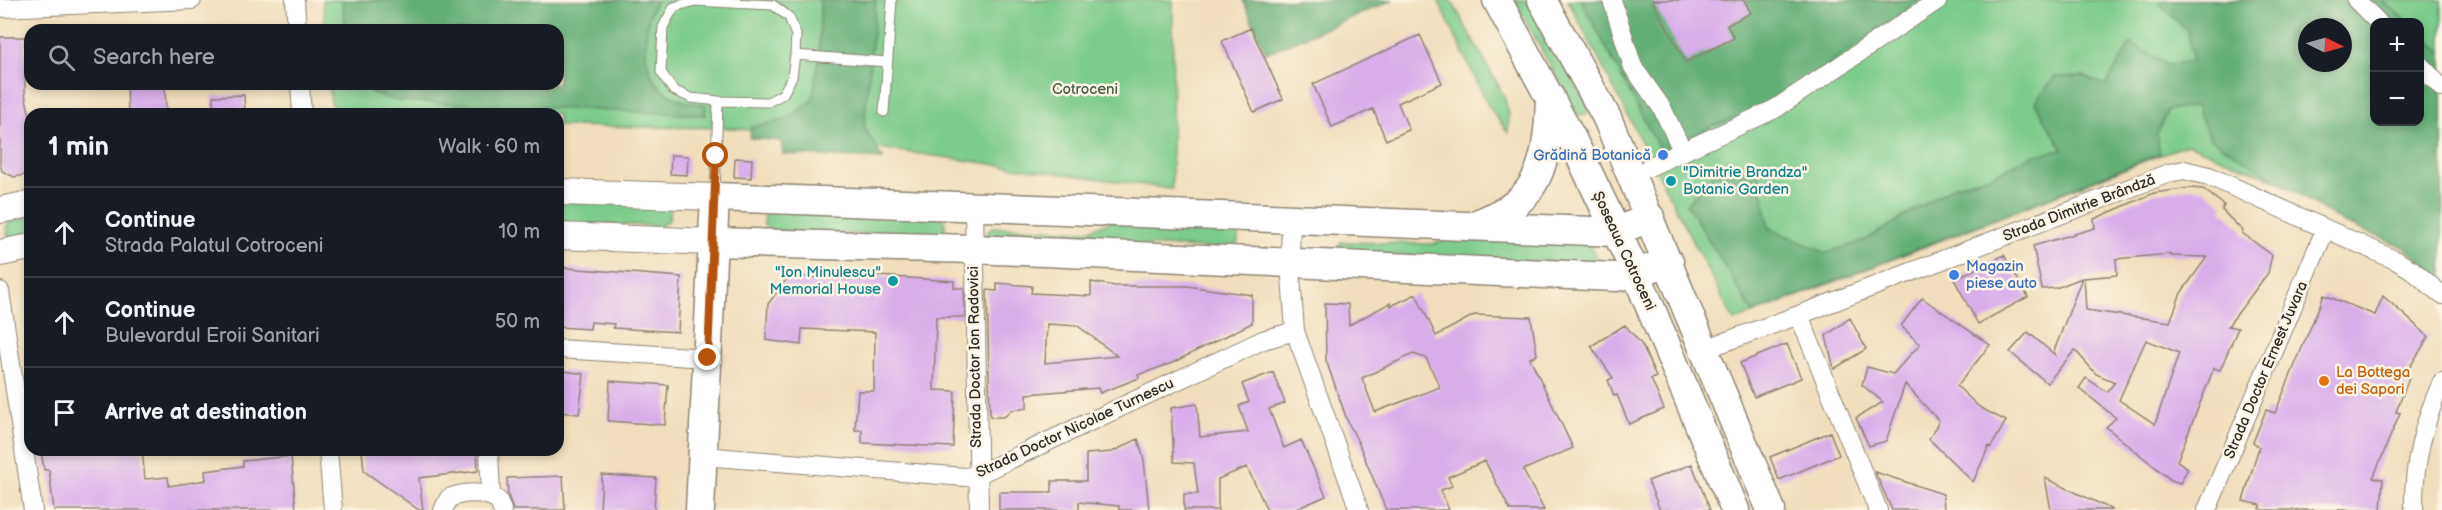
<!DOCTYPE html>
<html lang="en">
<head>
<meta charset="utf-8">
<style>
	body { margin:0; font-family:"Balsamiq Sans",sans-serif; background:#20242c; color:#f1f3f6 }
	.controls { position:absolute; right:18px; top:18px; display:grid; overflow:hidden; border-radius:12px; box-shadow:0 3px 9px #0003 }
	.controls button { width:54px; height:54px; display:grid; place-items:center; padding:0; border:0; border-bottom:2px solid #363941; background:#171b24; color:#f1f3f6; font:30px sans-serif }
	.compass { position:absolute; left:2298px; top:18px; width:54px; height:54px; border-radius:50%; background:#171b24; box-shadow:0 3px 9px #0003; rotate:95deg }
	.stop { position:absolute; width:18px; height:18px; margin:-14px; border:4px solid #b45309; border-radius:50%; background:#fff }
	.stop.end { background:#b45309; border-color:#fff; box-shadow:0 2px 6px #0008 }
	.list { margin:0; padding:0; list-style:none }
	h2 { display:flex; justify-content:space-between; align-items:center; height:78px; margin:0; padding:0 24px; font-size:26px }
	h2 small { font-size:20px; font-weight:400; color:#9ea1a6 }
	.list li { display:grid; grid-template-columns:39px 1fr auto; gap:18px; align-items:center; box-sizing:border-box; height:90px; padding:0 24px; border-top:2px solid #363941 }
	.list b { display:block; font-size:22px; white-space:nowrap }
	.list p { margin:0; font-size:20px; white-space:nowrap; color:#9ea1a6 }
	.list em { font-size:20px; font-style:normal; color:#9ea1a6 }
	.icon { flex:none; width:33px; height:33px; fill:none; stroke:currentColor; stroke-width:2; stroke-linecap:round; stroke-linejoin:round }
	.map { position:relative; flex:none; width:2442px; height:510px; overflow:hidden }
	.search { position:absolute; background:#171b24; box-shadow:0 3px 9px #0003; left:24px; top:24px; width:540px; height:66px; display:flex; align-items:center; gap:15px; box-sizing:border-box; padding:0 21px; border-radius:18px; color:#9ea1a6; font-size:22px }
	.panel { position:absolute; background:#171b24; box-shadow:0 3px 9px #0003; left:24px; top:108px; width:540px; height:348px; border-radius:18px }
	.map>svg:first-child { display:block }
	.green { fill:#7acb8c; stroke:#527b5c; stroke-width:1.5; fill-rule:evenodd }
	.forest { fill:#63af78; stroke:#476d52; stroke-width:1.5; fill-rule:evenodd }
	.building { fill:#d8aeea; fill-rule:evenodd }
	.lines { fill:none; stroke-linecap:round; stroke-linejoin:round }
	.lane-casing { stroke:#8e8474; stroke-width:11 }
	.street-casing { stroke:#8e8474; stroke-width:20 }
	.secondary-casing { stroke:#8e8474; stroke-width:28 }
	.primary-casing { stroke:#8e8474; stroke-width:31 }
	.lane { stroke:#fff; stroke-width:9 }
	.street { stroke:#fff; stroke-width:18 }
	.secondary { stroke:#fff; stroke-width:26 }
	.primary { stroke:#fff; stroke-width:28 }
	.route { stroke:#b45309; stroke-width:8 }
	.shop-dot { fill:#3f7fe0; stroke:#fcf5e5; stroke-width:2 }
	.culture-dot { fill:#0f9aa8; stroke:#fcf5e5; stroke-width:2 }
	.food-dot { fill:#e8710a; stroke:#fcf5e5; stroke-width:2 }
	.labels { text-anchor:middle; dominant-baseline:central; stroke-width:5; stroke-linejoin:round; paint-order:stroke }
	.park-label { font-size:15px; fill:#435b48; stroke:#fcf5e5 }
	.shop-label { font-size:15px; fill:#366cbe; stroke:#fcf5e5; text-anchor:end }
	.culture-label { font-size:15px; fill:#0d838f; stroke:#fcf5e5; text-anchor:start }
	.street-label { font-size:15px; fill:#2b2b2b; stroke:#fcf5e5 }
	.food-label { font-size:15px; fill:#c56008; stroke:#fcf5e5; text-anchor:start }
</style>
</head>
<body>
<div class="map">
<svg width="2442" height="510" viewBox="0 0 2442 510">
	<rect width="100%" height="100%" fill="#fcf5e5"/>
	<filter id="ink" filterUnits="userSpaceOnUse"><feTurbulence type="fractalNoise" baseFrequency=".0167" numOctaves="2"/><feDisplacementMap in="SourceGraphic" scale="12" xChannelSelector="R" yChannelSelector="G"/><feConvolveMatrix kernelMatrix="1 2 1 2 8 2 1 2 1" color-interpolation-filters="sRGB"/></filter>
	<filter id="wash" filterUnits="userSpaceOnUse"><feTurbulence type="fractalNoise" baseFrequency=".008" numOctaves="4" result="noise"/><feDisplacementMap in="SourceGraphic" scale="24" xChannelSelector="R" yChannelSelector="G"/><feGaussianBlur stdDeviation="1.35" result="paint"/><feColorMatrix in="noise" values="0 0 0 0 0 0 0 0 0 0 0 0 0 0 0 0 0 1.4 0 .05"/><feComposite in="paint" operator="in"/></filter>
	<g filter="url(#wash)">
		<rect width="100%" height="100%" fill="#f0debc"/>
		<path class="green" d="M323 0H1173L1172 189 734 128 558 126V114H351L331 104 329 84H558V30H325Z
			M1438 0H1451L1504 96 1509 114 1508 133 1488 105Z
			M1514 0H1528L1589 109 1586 115H1578Z
			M1568 0H2442V266L2402 232 2188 144 1734 321ZM2374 22H2420V122H2374ZM2307 27H2343V63H2307Z
			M558 200 662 204 670 210 669 220 661 226 558 223Z
			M771 209 938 215 945 221V230L939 237 771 231 764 225V215Z
			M30 217V236L13 239 8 235 6 229 9 222Z
			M1113 220 1230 226 1238 231V242L1231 249 992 239 987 233 992 227 1086 231Z
			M1456 234 1587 239 1599 264 1341 253 1336 249 1341 242 1435 244Z"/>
		<path class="forest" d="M342 0H657C649 11 646 26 646 40 644 82 665 101 706 105L705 115 397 101 371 92 365 84H558V30H346Z
			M817 0H876L864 127 883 159 783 154 781 141 750 138 751 127 785 120 812 101 819 56 820 2Z
			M1243 0H1393L1266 53Z
			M1581 0H1919L1766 110 1712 126 1661 152Z
			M2167 0H2382L2408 22H2374V122H2420V32L2442 52V277L2404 247 2343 222 2210 138 2196 106 2168 110 2157 134 2160 154 1753 313 1687 204 1714 173 1759 174 1769 228 1826 253 1864 241 1956 185 1994 175 2031 156 2063 150 2035 102 2055 77 2083 76 2106 85 2131 43 2167 65 2192 61 2188 32 2160 4ZM2307 27H2343V63H2307Z"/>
		<g id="blocks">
			<path class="building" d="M1652 0H1744L1751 13 1727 25 1734 38 1686 62Z
				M1251 28 1283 99 1254 112 1222 41Z
				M1420 35 1442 83 1398 103 1409 130 1386 140 1373 109 1332 127 1313 84Z
				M0 37H25V94L30 116V174L14 177 2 171 0 164Z
				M127 84H165L166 114H128Z
				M244 95 245 114H213V96Z
				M671 155 688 156 687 175 670 174Z
				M735 158 752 159 751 178 734 177Z
				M2190 188 2203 189 2224 205 2222 210 2243 231 2242 233 2272 255 2268 273 2228 326 2238 328 2220 370 2214 368 2177 461 2188 468 2180 483 2171 480 2106 427 2116 418 2079 388 2086 378 2107 392 2115 382 2096 374 2075 350 2047 383 2010 352 2028 332 2055 355 2054 351 2082 278 2056 288 2042 289 2033 246 2095 228 2094 219 2154 193ZM2170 254 2171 256 2207 257 2181 293 2170 322 2086 310 2084 278 2117 275 2116 259ZM2146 340 2179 353 2155 424 2119 400Z
				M2004 255 2028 297 1978 324 1954 279Z
				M566 268 681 277 678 332 613 328 614 324 591 322 590 329 558 327V269Z
				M862 275 954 281V288H964L965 317H936L934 390 955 391 953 447 862 443V430H855L858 391H874L875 332 802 329 801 345 766 340 768 304 789 276 862 280Z
				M1091 282 1115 286H1187L1252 295V323L1172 363 1138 375 1139 378 1100 393 1098 388 1027 394V408L1012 410 1004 417H990L987 290 997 291V283L1032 286 1031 293 1091 296ZM1047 324 1078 326 1117 356 1045 363Z
				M1416 294 1436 336 1474 315 1531 317 1537 355 1530 358 1573 448 1523 470 1544 510H1510L1485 461 1448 477 1452 486 1441 490 1449 510H1386L1359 444 1347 420 1326 360 1325 303 1348 304 1349 325 1390 303 1391 306ZM1413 354 1426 358 1440 387 1375 412 1362 378Z
				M2324 295 2375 315 2383 296 2429 337 2404 376 2409 378 2396 412 2400 413 2373 478 2383 479 2381 510H2260L2261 505 2243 501 2259 447 2253 442 2266 410 2275 413Z
				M1922 298 1990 345 1957 386 1979 407 2006 421 1991 447 1989 446 1973 482 1929 439 1939 421 1905 384 1886 441 1869 446 1856 418 1883 402 1862 385 1867 367 1893 374 1920 344 1901 326Z
				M1850 318 1866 349 1834 369 1826 336Z
				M1625 325 1642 345 1656 377 1651 379 1664 409 1629 424 1617 395 1614 396 1608 380 1613 378 1591 346Z
				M1787 344 1801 378 1754 397 1740 363Z
				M558 370 584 374 579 414 558 412Z
				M1273 372 1285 403 1269 409 1284 448 1301 440 1326 496 1294 510H1267L1247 467 1218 479V510H1184V494H1198L1194 463 1174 462 1171 408 1197 404 1200 437 1248 432 1239 406 1249 402 1242 384Z
				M610 381 668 385 665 425 608 421Z
				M1830 432 1839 455 1779 480 1770 457Z
				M1138 439 1144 460 1149 510H1119V506L1079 502V510H999V492H1052V481H1086V454L1112 452Z
				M41 450H142L145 479 168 477 169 486 206 480 205 471 243 466V461L291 456 296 510H54L49 470H44Z
				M362 450H477L478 471 419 478 423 510H419L364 471Z
				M1692 464 1710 510H1660L1648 481Z
				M1875 472 1943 494 1944 510H1892Z
				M602 475 656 478 654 510H600Z
				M563 476 565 510H513L508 495 507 478Z
				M2045 478 2113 510H2051Z"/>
		</g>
	</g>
	<g filter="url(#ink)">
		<use href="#blocks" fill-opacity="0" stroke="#8e8474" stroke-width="1.5"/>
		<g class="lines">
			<g class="lane-casing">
				<path id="lane" d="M695 1 773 5 789 17 796 35 795 55 792 77 783 94 768 102 718 101 691 98 673 90 661 72 663 27 674 7Z
					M795 55 887 62
					M884 112 892 0
					M715 195 718 101"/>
			</g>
			<g class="street-casing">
				<path id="street" d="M295 0 297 30
					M1612 0 1633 67 1662 108 1683 152
					M2356 0 2378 22
					M0 8 192 0
					M2420 65 2442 88
					M300 84 302 114
					M1649 167 1775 109 1938 0
					M974 204 979 510
					M1291 220 1290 263 1295 331 1359 510
					M0 291 33 510
					M1799 315 1878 510
					M558 349 708 358
					M1705 349 1799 315 2169 173 2184 170 2209 176 2395 260 2411 269 2442 295
					M328 450 333 510
					M489 450 491 495
					M703 456 965 477 977 475 1263 340 1295 331
					M443 510 449 498C465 492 483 491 498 500L502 510
					M2207 510 2325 230
					M2414 510C2413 465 2423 423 2442 382"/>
			</g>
			<g class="secondary-casing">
				<path id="secondary" d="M558 192 715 197
					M0 210 30 204
					M558 236 713 242
					M0 253 30 247"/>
			</g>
			<g class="primary-casing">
				<path id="primary" d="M1497 0 1573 141 1636 273 1735 510
					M1542 0 1607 118 1771 510
					M1474 225C1489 219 1503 214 1515 204 1547 180 1549 133 1550 97
					M713 242 973 249 1616 277 1636 273 1669 262
					M700 510 715 197C1015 206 1316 221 1616 232L1650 217"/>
			</g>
			<use href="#lane" class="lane"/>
			<use href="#street" class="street"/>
			<use href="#secondary" class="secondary"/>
			<use href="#primary" class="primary"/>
		</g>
	</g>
	<g class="lines" filter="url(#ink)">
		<path class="route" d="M708 358 716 156"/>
	</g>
	<g class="shop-dot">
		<circle cx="1663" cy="155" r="6"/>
		<circle cx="1954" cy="275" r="6"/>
	</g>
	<g class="culture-dot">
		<circle cx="1671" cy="181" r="6"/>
		<circle cx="893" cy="281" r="6"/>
	</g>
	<circle class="food-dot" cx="2324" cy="381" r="6"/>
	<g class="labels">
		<g class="park-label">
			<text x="1085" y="89">Cotroceni</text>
		</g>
		<g class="shop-label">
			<text x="1651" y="155">Grădină Botanică</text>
			<text x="1966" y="266" text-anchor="start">Magazin<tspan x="1966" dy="17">piese auto</tspan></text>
		</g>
		<g class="culture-label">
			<text x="1683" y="172">"Dimitrie Brandza"<tspan x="1683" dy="17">Botanic Garden</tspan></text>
			<text x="881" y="272" text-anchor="end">"Ion Minulescu"<tspan x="881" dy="17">Memorial House</tspan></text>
		</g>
		<g class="street-label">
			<text transform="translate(2079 208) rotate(-21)">Strada Dimitrie Brândză</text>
			<text transform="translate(1624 251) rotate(65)">Șoseaua Cotroceni</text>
			<text transform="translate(975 357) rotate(-91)">Strada Doctor Ion Radovici</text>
			<text transform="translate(2266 370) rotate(-67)">Strada Doctor Ernest Juvara</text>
			<text transform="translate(1075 428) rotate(-25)">Strada Doctor Nicolae Turnescu</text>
		</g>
		<g class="food-label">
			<text x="2336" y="372">La Bottega<tspan x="2336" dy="17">dei Sapori</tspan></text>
		</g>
	</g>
</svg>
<div class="controls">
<button>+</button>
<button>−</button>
</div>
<svg class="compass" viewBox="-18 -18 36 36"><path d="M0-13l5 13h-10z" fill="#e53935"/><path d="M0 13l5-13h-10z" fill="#9ea1a6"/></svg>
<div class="stop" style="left:716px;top:156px"></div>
<div class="stop end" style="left:708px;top:358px"></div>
<div class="search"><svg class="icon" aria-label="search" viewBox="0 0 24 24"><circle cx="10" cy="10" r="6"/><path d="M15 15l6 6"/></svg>Search here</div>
<section class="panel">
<h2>1 min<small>Walk · 60 m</small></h2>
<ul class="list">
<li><svg class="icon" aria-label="ahead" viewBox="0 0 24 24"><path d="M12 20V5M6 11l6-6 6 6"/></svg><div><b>Continue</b><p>Strada Palatul Cotroceni</p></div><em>10 m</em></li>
<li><svg class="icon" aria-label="ahead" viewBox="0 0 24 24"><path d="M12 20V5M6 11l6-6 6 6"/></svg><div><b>Continue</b><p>Bulevardul Eroii Sanitari</p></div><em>50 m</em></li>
<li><svg class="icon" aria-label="arrive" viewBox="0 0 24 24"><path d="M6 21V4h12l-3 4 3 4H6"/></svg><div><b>Arrive at destination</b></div></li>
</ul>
</section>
</div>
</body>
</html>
